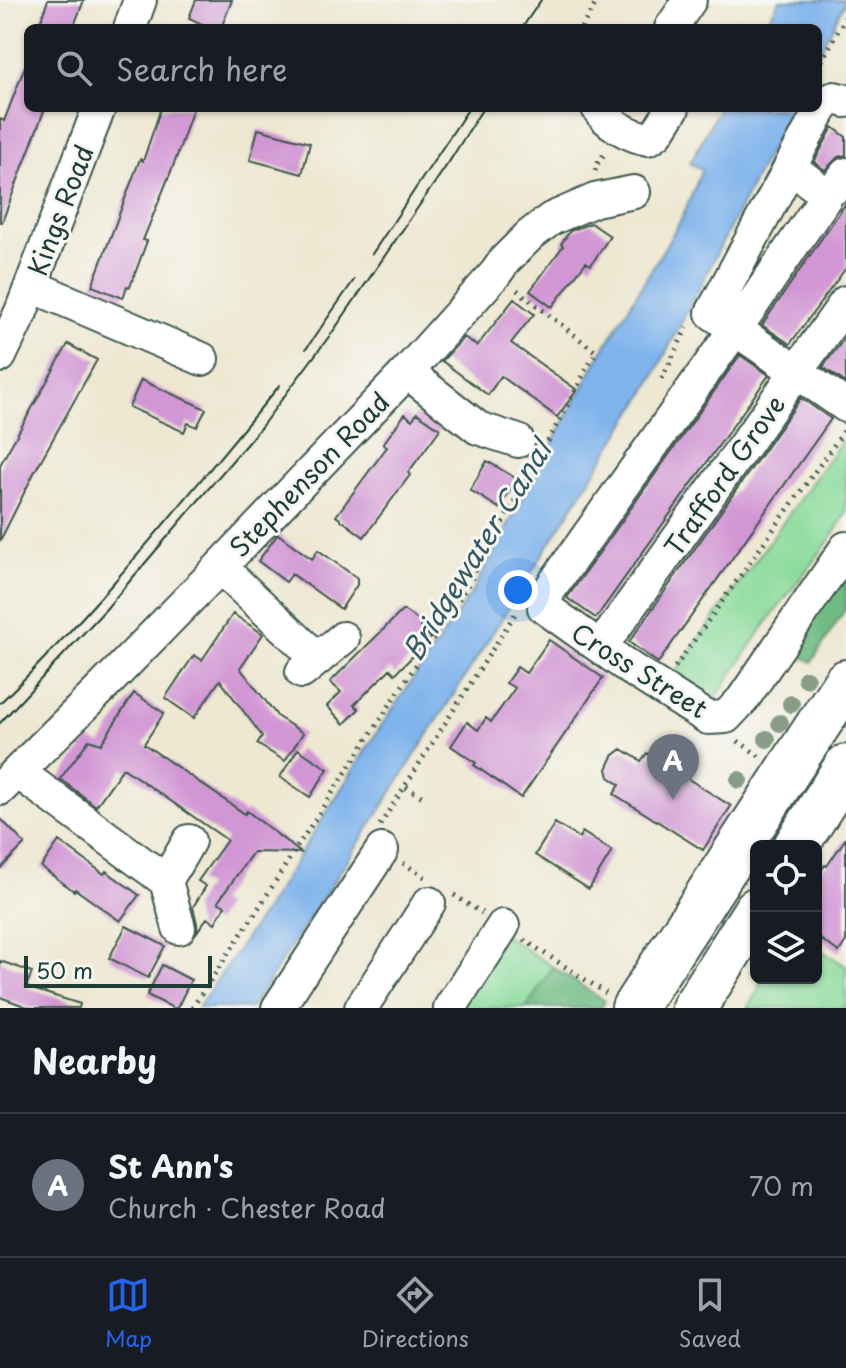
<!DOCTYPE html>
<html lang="en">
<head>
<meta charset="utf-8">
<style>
	body { margin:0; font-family:"Playpen Sans",sans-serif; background:#242831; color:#f1f3f6 }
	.controls { position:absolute; right:24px; bottom:24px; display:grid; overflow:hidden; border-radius:12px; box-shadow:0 2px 6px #0004 }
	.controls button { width:72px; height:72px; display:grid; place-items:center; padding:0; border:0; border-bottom:2px solid #363941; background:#171b24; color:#f1f3f6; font:40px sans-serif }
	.scale { position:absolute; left:24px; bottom:20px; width:188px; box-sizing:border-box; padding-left:8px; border:4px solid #1f3d34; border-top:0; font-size:22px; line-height:28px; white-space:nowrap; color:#1f3d34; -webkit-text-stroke:6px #f6f6f2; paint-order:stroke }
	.you { position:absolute; left:518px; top:590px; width:28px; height:28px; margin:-20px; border:6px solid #fff; border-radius:50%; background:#1a73e8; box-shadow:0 0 0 12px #1a73e833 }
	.badge { display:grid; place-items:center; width:52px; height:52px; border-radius:50%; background:#2563eb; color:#fff; font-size:26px; font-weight:700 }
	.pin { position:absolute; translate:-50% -66px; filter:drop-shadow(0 2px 4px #0008) }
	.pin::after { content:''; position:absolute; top:42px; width:28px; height:24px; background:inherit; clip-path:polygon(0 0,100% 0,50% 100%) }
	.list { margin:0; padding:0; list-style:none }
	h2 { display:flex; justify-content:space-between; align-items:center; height:104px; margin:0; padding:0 32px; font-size:34px }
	h2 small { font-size:26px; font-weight:400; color:#9ea1a6 }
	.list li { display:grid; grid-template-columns:52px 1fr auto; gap:24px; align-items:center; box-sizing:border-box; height:144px; padding:0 32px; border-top:2px solid #363941 }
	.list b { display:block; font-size:30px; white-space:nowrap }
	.list p { margin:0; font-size:26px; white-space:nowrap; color:#9ea1a6 }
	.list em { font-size:26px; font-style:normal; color:#9ea1a6 }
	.icon { flex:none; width:44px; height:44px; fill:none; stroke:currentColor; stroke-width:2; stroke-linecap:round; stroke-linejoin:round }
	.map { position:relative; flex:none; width:846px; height:1008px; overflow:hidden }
	.search { position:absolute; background:#171b24; box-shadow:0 2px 6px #0004; left:24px; right:24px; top:24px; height:88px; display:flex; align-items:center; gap:20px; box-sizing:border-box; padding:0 28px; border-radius:12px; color:#9ea1a6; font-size:30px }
	.sheet { height:248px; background:#171b24 }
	nav { display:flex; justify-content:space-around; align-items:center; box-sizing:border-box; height:112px; border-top:2px solid #363941; background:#171b24; font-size:22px; color:#9ea1a6 }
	nav a { display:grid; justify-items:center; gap:4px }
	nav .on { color:#2563eb }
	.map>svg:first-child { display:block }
	.green { fill:#8bdb9b; stroke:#558c68; stroke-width:2 }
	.forest { fill:#70bb83; stroke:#487c5c; stroke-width:2 }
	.water { fill:#7fb3ec; stroke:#4f7890; stroke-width:2 }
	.building { fill:#d196d4 }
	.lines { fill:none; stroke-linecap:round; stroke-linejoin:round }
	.minor-casing { stroke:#3e574c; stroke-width:36 }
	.highway-casing { stroke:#3e574c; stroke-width:48 }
	.path { stroke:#3e574c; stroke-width:5; stroke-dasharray:2 6; stroke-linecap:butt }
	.minor { stroke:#fff; stroke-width:32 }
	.highway { stroke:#fff; stroke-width:44 }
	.tram { stroke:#1f3d34; stroke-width:2 }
	.tree { fill:#889c87 }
	.labels { text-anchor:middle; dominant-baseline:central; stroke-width:6; stroke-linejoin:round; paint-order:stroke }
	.street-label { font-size:26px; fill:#1f3d34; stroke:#f6f6f2 }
	.water-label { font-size:28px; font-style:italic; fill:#375a62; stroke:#f6f6f2 }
</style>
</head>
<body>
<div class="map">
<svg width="846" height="1008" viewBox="0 0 846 1008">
	<rect width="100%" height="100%" fill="#f6f6f2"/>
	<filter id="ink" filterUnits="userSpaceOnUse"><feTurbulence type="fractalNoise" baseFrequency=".0125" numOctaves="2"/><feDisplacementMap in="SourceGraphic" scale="16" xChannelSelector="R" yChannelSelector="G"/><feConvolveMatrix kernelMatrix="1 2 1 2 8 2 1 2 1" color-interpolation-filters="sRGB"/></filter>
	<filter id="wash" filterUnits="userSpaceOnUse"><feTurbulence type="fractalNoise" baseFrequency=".006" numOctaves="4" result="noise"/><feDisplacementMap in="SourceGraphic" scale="32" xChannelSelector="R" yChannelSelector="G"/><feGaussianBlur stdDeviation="1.8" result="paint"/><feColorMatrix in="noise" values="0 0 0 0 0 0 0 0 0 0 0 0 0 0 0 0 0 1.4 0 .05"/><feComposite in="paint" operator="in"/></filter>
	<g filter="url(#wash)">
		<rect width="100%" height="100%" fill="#eee8d2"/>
		<path class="green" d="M846 435V513L831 538 765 625 717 696 705 701 668 682Z
			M504 935 553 967 526 1008H456Z
			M816 947 846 966V1008H747L756 994 762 978H816Z"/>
		<path class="forest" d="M846 563V608L812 662 787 649Z
			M553 967 605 1001 601 1008H526Z"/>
		<path class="water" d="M780 0H846L818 55V28H763Z
			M719 108H791L647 390 381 809 251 1008H198L265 910 379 729 471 594 598 359 682 218 702 170 690 163Z"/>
		<g id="blocks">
			<path class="building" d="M48 0H84L73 28H38Z
				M196 0H232L221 28H211L189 18Z
				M26 64H28V108H45L2 222H0V119L4 121Z
				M161 108H193L176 159 143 240 147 241 130 287 127 286 123 298 92 286 140 159 143 161Z
				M833 127 846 137V155L838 157 825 170 814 162Z
				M258 129 310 143 302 174 250 160Z
				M846 203V268L790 344 762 325Z
				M591 223 610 236 591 265 586 262 552 307 530 291 563 246 561 244 570 231Z
				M514 299 534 314 511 343 577 390 557 417 501 376 488 395 442 361 464 337 477 346Z
				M846 336V383L823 367Z
				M68 344 97 360 35 471 0 541V465Z
				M740 355 769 375 596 618 567 598Z
				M141 380 206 409 197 427 188 423 184 432 129 407Z
				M801 398 831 419 658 663 629 642Z
				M417 413 440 429 408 473 410 475 364 537 336 516 387 447 383 444 405 414 412 420Z
				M487 461 517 479 499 508 470 490Z
				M278 534 312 559 318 550 357 578V585L341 609 292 574 286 582 258 561Z
				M403 610 424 624 420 627 431 638 395 674 390 669 354 705 359 709 344 724 327 706 341 692 330 682Z
				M233 614 263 634 240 668 278 717 303 733 285 761 257 744 262 736 220 680 194 718 165 698 194 655 202 660Z
				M549 640 603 678 521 798 474 765 476 763 451 746 467 722 478 730 486 718 491 722 515 688 506 683 517 667 526 673Z
				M134 693 164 713 144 744 245 814 247 811 301 853 253 852 218 902 225 906 215 923 207 918 197 932V923L193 907 206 886 198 881 227 840 123 768 96 806 60 779 89 740 101 744Z
				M298 749 328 769 310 797 280 777Z
				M622 749 641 761 647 753 731 806 703 850 614 794 620 785 609 777 607 769 613 756Z
				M0 818 25 844 0 869Z
				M555 823 579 838 582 832 612 851 589 889 535 855Z
				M846 838V941L839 952 816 936V877L825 865 827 866Z
				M59 841 104 874 106 871 139 895 120 921 75 889 74 891 41 867Z
				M126 926 165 946 148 978 109 958Z
				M0 961 32 972 26 987 80 1004 79 1008H30L0 997Z
				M162 965 191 980 177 1008H173L147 995Z"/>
		</g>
	</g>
	<g filter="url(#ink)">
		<use href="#blocks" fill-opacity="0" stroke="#3e574c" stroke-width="2"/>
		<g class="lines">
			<g class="minor-casing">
				<path id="minor" d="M130 28 140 0
					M671 28 690 0
					M846 101 834 98 826 102 820 111 712 313 846 406
					M598 108C606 123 631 136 648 139L657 133 673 108
					M790 167 827 195 753 304 550 589 545 599 544 607 631 669 708 718 726 717 743 699 846 548
					M836 187 846 174
					M32 286 202 359
					M0 356 21 312 99 108
					M407 372 478 428 518 441
					M220 567 318 659
					M601 647 846 302
					M302 672 343 638
					M18 772 166 881 179 928
					M0 789 105 685 220 567 407 372 496 273 505 260 530 235 551 219 595 200 634 192
					M166 881 189 841
					M278 1008 382 850
					M361 1008 429 903
					M450 1008 503 926"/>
			</g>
			<g class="highway-casing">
				<path id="highway" d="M796 846 846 767
					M634 1008 846 682
					M694 1008 756 910"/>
			</g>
			<path class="path" d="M581 28 598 0
				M818 68 846 16
				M595 171 597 164 606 152
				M517 290 596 352 546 445
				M662 379 687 327
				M675 667 844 431
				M738 741 759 756
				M406 787 426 799
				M380 825 517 611
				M403 863 425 877
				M454 895 482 913
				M524 940 606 993
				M192 1008 260 906 295 850 465 590 537 461"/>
			<use href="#minor" class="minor"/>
			<use href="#highway" class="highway"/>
			<path class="tram" d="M522 28 541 0
				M372 254 469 108
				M306 349 354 280
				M0 703C101 605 189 493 280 385
				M0 723 106 609 261 427 334 330 449 162 483 108"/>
		</g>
		<g class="tree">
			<circle cx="806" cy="679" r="9"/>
			<circle cx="791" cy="704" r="9"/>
			<circle cx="780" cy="723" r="9"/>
			<circle cx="767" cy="739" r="9"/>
			<circle cx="739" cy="780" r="9"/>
		</g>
	</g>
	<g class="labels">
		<g class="street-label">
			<text transform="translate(60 210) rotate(-69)">Kings Road</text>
			<text transform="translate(309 474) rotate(-46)">Stephenson Road</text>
			<text transform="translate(724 475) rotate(-55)">Trafford Grove</text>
			<text transform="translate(640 670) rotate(32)">Cross Street</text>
		</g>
		<g class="water-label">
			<text transform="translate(476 550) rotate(-58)">Bridgewater Canal</text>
		</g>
	</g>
</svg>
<div class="controls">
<button><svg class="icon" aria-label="locate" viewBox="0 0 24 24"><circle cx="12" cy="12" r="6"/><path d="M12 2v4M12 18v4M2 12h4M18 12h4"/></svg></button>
<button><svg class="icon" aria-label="layers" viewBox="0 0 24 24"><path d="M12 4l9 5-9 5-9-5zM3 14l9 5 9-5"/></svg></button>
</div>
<div class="scale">50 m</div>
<div class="you"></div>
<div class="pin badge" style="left:673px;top:800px;background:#6b7280">A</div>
<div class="search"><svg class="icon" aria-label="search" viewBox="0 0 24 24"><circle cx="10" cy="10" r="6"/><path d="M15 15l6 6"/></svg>Search here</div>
</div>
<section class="sheet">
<h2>Nearby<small></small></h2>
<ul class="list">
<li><span class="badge" style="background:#6b7280">A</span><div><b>St Ann's</b><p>Church · Chester Road</p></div><em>70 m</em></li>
</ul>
</section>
<nav>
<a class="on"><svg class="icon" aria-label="map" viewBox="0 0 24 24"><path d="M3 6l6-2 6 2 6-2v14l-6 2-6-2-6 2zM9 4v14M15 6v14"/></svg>Map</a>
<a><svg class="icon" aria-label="directions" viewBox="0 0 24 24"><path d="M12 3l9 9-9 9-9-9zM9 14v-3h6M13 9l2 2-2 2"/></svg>Directions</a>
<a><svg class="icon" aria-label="saved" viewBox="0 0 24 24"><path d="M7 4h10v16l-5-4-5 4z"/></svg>Saved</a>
</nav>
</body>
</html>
